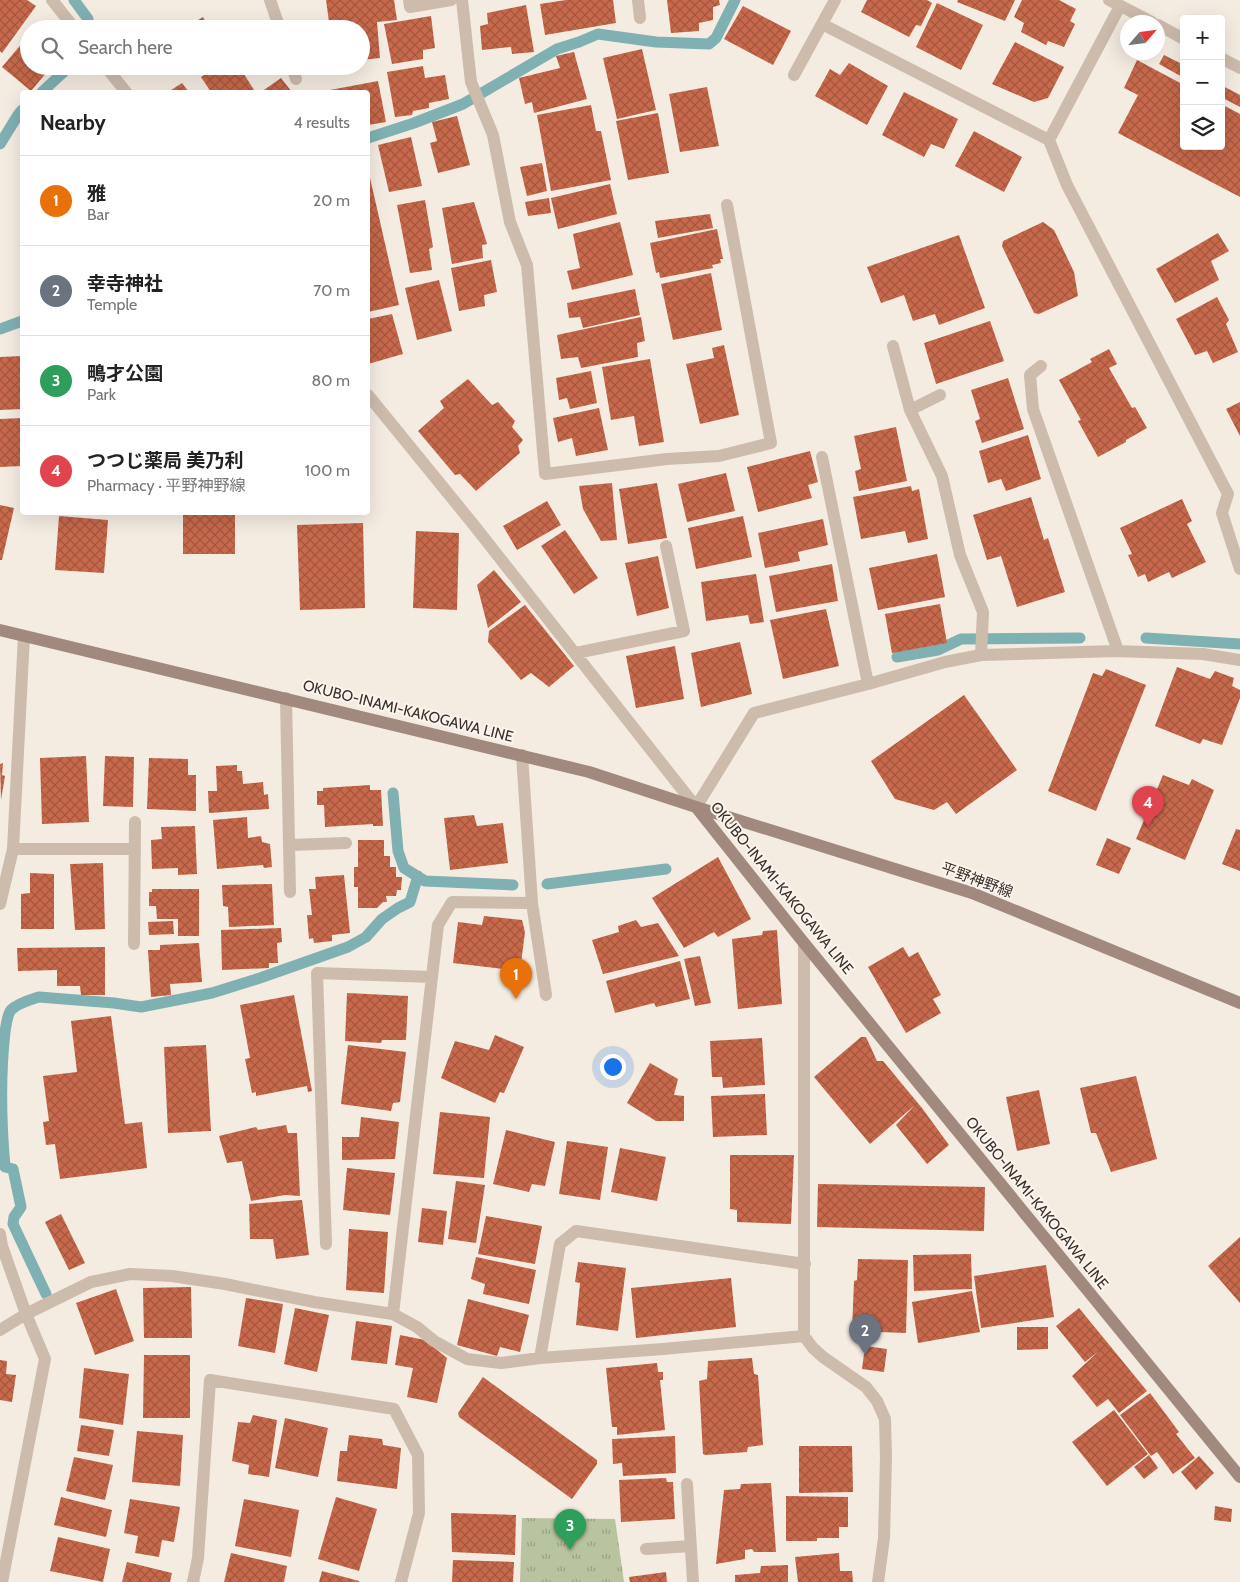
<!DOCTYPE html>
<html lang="en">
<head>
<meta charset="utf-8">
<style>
	body { margin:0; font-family:Cabin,"Noto Sans JP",sans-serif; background:#f2f2f2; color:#222 }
	.controls { position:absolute; right:15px; top:15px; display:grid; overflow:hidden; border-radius:5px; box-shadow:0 5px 20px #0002 }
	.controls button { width:45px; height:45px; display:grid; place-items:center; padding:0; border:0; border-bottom:1px solid #e0e0e0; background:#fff; color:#222; font:25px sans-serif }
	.compass { position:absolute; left:1120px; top:15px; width:45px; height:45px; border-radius:50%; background:#fff; box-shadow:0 5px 20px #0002; rotate:62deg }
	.you { position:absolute; left:612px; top:1066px; width:18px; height:18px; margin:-12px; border:4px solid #fff; border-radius:50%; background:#1a73e8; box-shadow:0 0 0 8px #1a73e833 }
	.badge { display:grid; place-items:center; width:32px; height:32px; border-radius:50%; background:#db2777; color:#fff; font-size:16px; font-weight:700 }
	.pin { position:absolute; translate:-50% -41px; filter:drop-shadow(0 1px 2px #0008) }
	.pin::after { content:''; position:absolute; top:26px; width:18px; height:15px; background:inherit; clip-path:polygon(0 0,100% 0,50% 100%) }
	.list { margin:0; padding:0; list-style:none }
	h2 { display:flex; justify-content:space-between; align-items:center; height:65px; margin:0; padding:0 20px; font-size:21px }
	h2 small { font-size:16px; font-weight:400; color:#767676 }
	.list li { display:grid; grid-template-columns:32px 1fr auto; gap:15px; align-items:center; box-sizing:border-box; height:90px; padding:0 20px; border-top:1px solid #e0e0e0 }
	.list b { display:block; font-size:19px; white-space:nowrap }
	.list p { margin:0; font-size:16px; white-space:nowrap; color:#767676 }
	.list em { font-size:16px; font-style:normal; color:#767676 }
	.icon { flex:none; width:28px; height:28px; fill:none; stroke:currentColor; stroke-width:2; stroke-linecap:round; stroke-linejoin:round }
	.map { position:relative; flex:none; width:1240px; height:1582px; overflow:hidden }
	.search { position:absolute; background:#fff; box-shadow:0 5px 20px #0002; left:20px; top:20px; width:350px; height:55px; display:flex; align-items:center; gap:12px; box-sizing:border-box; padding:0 18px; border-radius:28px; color:#767676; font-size:19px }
	.panel { position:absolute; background:#fff; box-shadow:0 5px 20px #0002; left:20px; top:90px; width:350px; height:425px; border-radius:5px }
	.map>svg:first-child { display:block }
	.park { fill:url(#park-tufts) }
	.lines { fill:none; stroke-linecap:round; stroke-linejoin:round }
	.stream { stroke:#7fb0b2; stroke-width:11 }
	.building { fill:url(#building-cross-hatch) }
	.street { stroke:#cdbbac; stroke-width:12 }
	.secondary { stroke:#a18a7d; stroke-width:12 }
	.labels { text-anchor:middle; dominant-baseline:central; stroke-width:4; stroke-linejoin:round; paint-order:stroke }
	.street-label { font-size:15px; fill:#3b302b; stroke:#fbf5ee }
</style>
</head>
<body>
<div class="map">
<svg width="1240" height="1582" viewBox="0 0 1240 1582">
	<defs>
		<pattern id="park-tufts" width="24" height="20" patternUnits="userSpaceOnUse" patternTransform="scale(1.25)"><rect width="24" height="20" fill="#b8c4a0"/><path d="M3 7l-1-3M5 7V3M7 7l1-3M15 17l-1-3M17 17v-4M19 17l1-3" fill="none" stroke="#97a083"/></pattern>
		<pattern id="building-cross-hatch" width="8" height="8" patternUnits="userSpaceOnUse" patternTransform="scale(1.25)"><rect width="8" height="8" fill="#c8694b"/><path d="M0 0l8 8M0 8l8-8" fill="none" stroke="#a4573f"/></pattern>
	</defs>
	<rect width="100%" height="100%" fill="#f4ebe1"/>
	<path class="park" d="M522 1518 615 1519 624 1582H520Z"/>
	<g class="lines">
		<path class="stream" d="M74 0 88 19 85 29
			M42 92 70 66
			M368 138 414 123 463 104 557 49 579 42 598 34 656 42 709 44 716 38 735 0
			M0 144 18 115 22 110
			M0 329 22 321
			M1146 638 1240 644
			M897 657 938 650 961 639 1080 638
			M393 793 398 851 404 868 425 881 513 885
			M547 884 666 869
			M46 1294 13 1224 14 1217 21 1207 13 1169 5 1167C1 1122 0 1077 5 1032 6 1026 7 1015 11 1010 18 1003 30 1000 39 997L114 1003 141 1007 212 993 260 978 348 947 366 937 382 919 398 908 410 902 418 876"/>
	</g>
	<path class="building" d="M0 0H27L36 6 2 53 0 51Z
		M326 0H394L397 20 377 22 380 58 361 60V29H330Z
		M566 0H613L616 23 545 35 540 4Z
		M667 0H719L720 5 713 7V20L699 23V31L671 33Z
		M867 0H927L932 3 921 26 916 25 909 37 861 12Z
		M958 0H1015L1005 21 957 2Z
		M1022 0H1059L1076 9 1070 21 1075 24 1064 47 1048 41 1046 45 1021 32 1024 23 1014 17Z
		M937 3 983 25 961 70 916 47Z
		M526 5 534 52 512 54 511 47 482 50 480 26 488 24 487 13Z
		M743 6 791 31 773 65 724 39Z
		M431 16 435 48 423 50V59L392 64 384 24Z
		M203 17 210 29H184Z
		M29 35V66H52L31 91 2 67Z
		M1015 42 1064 67 1048 98 1034 102 992 84Z
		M642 49 656 110 617 119 603 58Z
		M574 52 587 99 534 113 532 102 525 104 519 78 560 68 556 56Z
		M1164 55 1184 65V78L1159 64Z
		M1137 60 1184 85V146H1221V104L1240 114V197L1118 133 1138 95 1124 88Z
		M849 63 888 86 867 125 815 96 830 69 840 75Z
		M218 66H239L254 90 250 92H211L201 77Z
		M423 66 425 78 445 75 449 99 429 103V108L413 111 412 115 395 117 387 72Z
		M281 78 292 92H261Z
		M378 81 386 122 368 125V92H331L330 90Z
		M182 83 189 92H168Z
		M1221 85 1240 95V107L1221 97Z
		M707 87 719 146 680 152 669 94Z
		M904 92 958 119 944 149 931 144 924 157 882 135Z
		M591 105 596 131H601L611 180 551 191 537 115Z
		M658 113 669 173 628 180 616 121Z
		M457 116 470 165 438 173 430 143 437 141 432 122Z
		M974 131 1022 157 1004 192 955 166Z
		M411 137 422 186 389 192 378 145Z
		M542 163 547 191 527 196 520 167Z
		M368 169 399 305 368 312Z
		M610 184 617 214 558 229 551 198Z
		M549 198 551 213 528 216 525 202Z
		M425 200 433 247 429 249 432 270 410 273 397 205Z
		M474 202 487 244 482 245 483 258 452 264 442 208Z
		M710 214 713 228 658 238 655 221Z
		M620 222 633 275 572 290 567 271 580 268 573 234Z
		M1043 222 1054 230 1074 272 1078 296 1039 314 1034 313 1002 246 1003 241Z
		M717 229 723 259H720L721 263 712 265 713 268 660 278 659 272 656 273 650 243Z
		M1218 233 1229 251 1211 261 1219 280 1175 303 1156 269Z
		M959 235 985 308 939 325 935 314 913 321 904 295 881 303 867 267Z
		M491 260 497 292 484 295 485 306 459 311 451 268Z
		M711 273 722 330 673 340 661 284Z
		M439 280 452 331 417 340 405 288Z
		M635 289 640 315 583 328 580 317 569 318 567 303Z
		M1217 297 1229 320 1226 324 1238 352 1213 363 1207 351 1195 355 1176 319Z
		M392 314 403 354 368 364V319Z
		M641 317 645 341 637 343 638 357 581 368 578 357 561 359 557 335Z
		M990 321 1004 361 936 384 924 343Z
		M724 345 739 415 700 424 686 364 714 358 712 348Z
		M1109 349 1117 364 1109 368 1132 408 1135 407 1147 428 1126 440V442L1098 457 1078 421 1081 420 1059 380 1092 362 1090 359Z
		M22 356V409L0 410V357Z
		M650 359 664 442 639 446 634 416 611 420 602 367Z
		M591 371 597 403 570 409 567 398 559 400 556 378Z
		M1008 378 1024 429 982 443 975 421 980 419 971 390Z
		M468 379 492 405 498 402 515 421 512 427 523 440 518 446 520 453 476 491 460 474 455 475 418 431 444 408 440 401Z
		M1240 402V436L1226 409Z
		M599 408 608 450 576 456 572 438 558 442 553 418Z
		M22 418V466L0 467V419Z
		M896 427 907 481 859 491 855 471 861 469 854 436Z
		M1028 435 1041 479 1006 491 1001 479 988 483 979 451Z
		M810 451 818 482 808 485 812 498 758 512 747 467Z
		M726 473 735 511 687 522 678 484Z
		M612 483 617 540 601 541 583 509 579 486Z
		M657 483 667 538 628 544 619 489Z
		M911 486 912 491 919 489 928 539 908 543 905 531 861 539 853 497Z
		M1031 497 1044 540 1048 538 1065 592 1017 607 1001 556 987 560 973 515Z
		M1182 499 1192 521 1187 524 1206 562 1172 578 1169 572 1148 582 1145 574 1138 577 1128 555 1132 554 1120 528Z
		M547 501 561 525 517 550 503 526Z
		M0 505 14 508 2 560H0Z
		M183 515H235V554H183Z
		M59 516 108 520 104 573 55 570Z
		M743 516 752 557 696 569 688 528Z
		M823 519 828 545 798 552 800 561 765 568 758 533Z
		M363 523 365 608 300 610 297 525Z
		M565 530 598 578 574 594 541 546Z
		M416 531 459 533 457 610 413 608Z
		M937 554 945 597 878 610 869 568Z
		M658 556 669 608 637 616 625 563Z
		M832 564 838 601 776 612 769 576Z
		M494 570 521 602 488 628 477 585Z
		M756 574 764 622 750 624 748 615 706 621 701 582Z
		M940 604 947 643 892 653 885 614Z
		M525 605 574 666 549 687 531 673 521 680 488 642 489 631Z
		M826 609 839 666 783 679 770 620Z
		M740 642 752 694 701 707 691 653Z
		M675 646 684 699 636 708 626 656Z
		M1177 667 1210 679 1215 671 1234 678 1232 686 1240 690V698L1222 745 1203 739 1200 744 1155 726Z
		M1106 669 1146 685 1096 811 1048 791 1093 673 1102 676Z
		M964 695 1017 770 956 814 947 802 934 810 895 799 871 761Z
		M86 756 89 822 42 824 40 758Z
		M105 756 134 757 133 807 103 806Z
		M149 758 188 759V775H196V811L147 809Z
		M3 763 2 775 5 776 1 800 0 764Z
		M237 765V771H242L243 784 263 782 264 795 268 794 269 809 209 813 208 791H217L216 766Z
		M1163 775 1189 785 1192 779 1214 790 1185 860 1136 839Z
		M370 785V790H381L383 826H373V824L325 827 324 805H317V791H323V788Z
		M474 815 477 826 503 823 508 863 450 870 444 818Z
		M247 817 248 838 261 836 262 842 270 844 272 867 264 868 263 865 217 869 213 820Z
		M195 826 197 874 178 875V868L152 869 151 840 162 839 161 827Z
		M1236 829 1240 830V871L1222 864Z
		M1107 838 1131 848 1119 874 1096 865Z
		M358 840H384V856H390V867H396V877H402L401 890H397L396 896H386L387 902H383L377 908H358V887H354V867H358Z
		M718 857 751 919 718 937 714 932 684 948 652 898Z
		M103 863 105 929 75 930 70 864Z
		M30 873 54 874V929H21V894L30 893Z
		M344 875 350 933 332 935V941L314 943 313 938 309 939 307 915H312L309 889H316L315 877Z
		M272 884 274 925 229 927 228 907 223 906 222 885Z
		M152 889H199V936H178V919H157L156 906H149V892H152Z
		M484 916 522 920 525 932 520 971 453 963 458 922 482 925Z
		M636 920 641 927 658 923 679 956 603 974 592 940 619 932 618 926Z
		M173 921 174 934 149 935 148 922Z
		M281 928 282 942 277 943 278 963H269V968L222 970 221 930Z
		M777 930 782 1004 738 1009 732 939 762 935 763 931Z
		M199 943 202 982 170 984 171 995 151 997 148 950H160V945Z
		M105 947V995H81L80 986H57V970L18 971 17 948Z
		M903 947 909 957 918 952 941 995 933 999 941 1013 906 1033 868 967Z
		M700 956 711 1003 695 1006 684 959Z
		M680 961 690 999 656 1007 654 1003 615 1013 606 981Z
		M347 993 408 996 406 1040H382L381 1043 345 1041Z
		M294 995 312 1091 308 1092 307 1086 256 1096V1092L252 1093 245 1059 250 1058 240 1005Z
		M111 1016 125 1124 142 1122 147 1168 60 1179 55 1144 46 1145 43 1122 49 1121 43 1076 77 1072 71 1021Z
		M495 1035 524 1047 504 1093 500 1092 495 1103 441 1078 455 1041 489 1050Z
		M861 1037H866L877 1061H883L922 1108 949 1145 927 1164 896 1125 915 1105 870 1144 814 1077Z
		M762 1038 765 1085 723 1088 722 1077H712L710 1041Z
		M206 1045 211 1131 168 1133 164 1047Z
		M348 1045 406 1052 400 1102 393 1103 391 1111 341 1104Z
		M650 1063 678 1079 674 1095 684 1096V1121H656L627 1103Z
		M1136 1076 1157 1159 1111 1172 1096 1133H1091L1080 1088Z
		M1039 1090 1050 1144 1017 1151 1006 1097Z
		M765 1094 767 1135 713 1137 711 1096Z
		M440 1112 490 1117 484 1178 433 1174Z
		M361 1117 399 1122 395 1159 342 1160V1137H359Z
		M286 1125 288 1133H297L300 1196 285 1195 251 1201 242 1161 227 1163 219 1136 256 1127 258 1130Z
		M506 1130 555 1142 545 1186 532 1184 529 1192 493 1184Z
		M567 1141 608 1147 600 1200 559 1194Z
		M620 1148 666 1157 657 1201 611 1192Z
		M730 1155H794L791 1224 737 1222V1210L730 1209Z
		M347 1168 395 1173 390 1215 343 1210Z
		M456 1181 485 1185 476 1243 448 1239Z
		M818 1184 985 1187 984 1231 817 1227Z
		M302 1200 309 1255 276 1259 273 1239H250L249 1204Z
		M422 1208 447 1211 443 1245 418 1242Z
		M61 1214 85 1263 69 1270 45 1222Z
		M486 1216 542 1226 535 1264 478 1254Z
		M349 1229 388 1232 384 1293 346 1290Z
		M1240 1237V1303L1208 1266Z
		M971 1254 972 1289 914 1291 913 1255Z
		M476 1257 536 1270 529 1304 483 1294 485 1284 471 1279Z
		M858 1259 908 1260 906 1333 852 1331 854 1281 857 1280Z
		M578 1262 626 1268 618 1331 576 1325 580 1283 575 1282Z
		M1046 1265 1054 1317 981 1328 974 1276Z
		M731 1278 736 1327 636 1338 631 1288Z
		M191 1287 192 1338H144L143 1288Z
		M116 1289 134 1341 95 1355 76 1303Z
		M972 1291 980 1332 918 1343 912 1302Z
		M246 1298 283 1304 275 1353 238 1346Z
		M468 1299 529 1315 520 1352 500 1347 497 1356 457 1345Z
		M295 1308 329 1315 317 1372 284 1364Z
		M1079 1308 1147 1391 1119 1413 1108 1399 1097 1407 1072 1376 1099 1351 1085 1362 1056 1326Z
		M356 1321 392 1326 387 1364 351 1360Z
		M1017 1327H1048V1349L1017 1350Z
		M400 1335 425 1340 447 1358 437 1403 407 1397 413 1368 395 1365Z
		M865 1346 887 1349 884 1372 862 1369Z
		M144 1355H190V1418H143Z
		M752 1358 754 1374 758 1375 763 1445 748 1447 747 1452 706 1455 703 1454 699 1381 707 1379 708 1361Z
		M0 1360 7 1361 6 1374 16 1375 12 1402 0 1400Z
		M657 1363 658 1372H663V1380H660L665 1430 617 1435V1427H612L606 1368Z
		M84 1368 129 1374 123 1425 79 1418Z
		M483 1377 597 1460V1464L572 1499 459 1417 458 1413Z
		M1150 1393 1179 1432 1176 1434 1195 1458 1173 1474 1157 1452 1151 1456 1120 1415Z
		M1114 1410 1148 1454 1107 1486 1072 1442Z
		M253 1415 277 1420 269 1477 248 1474 249 1465 232 1461 238 1422 250 1423Z
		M285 1418 328 1428 318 1477 275 1468Z
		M81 1425 114 1430 109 1456 77 1451Z
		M137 1431 183 1435 180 1486 132 1482Z
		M349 1435 382 1439 383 1445 401 1448 397 1489 337 1481 340 1451H347Z
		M675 1436 676 1473 623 1476 622 1463 613 1464 612 1439Z
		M799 1446H852L853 1492 799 1493Z
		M1149 1455 1158 1468 1144 1479 1134 1467Z
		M1199 1456 1214 1473 1196 1490 1181 1472Z
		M74 1457 113 1465 105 1500 66 1491Z
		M666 1478 667 1482H673L675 1519 621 1522 619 1480Z
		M771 1483 776 1552H754L752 1549 745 1550V1559L716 1564 724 1490 740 1489 741 1484Z
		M786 1496 848 1497V1527H839V1538H817V1541H786Z
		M61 1497 112 1510 106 1537 54 1525Z
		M336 1497 377 1509 359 1571 318 1559Z
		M130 1499 180 1507 174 1542 162 1540 159 1557 135 1553 138 1536 124 1533Z
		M244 1499 299 1510 291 1557 235 1546Z
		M1215 1506 1232 1509 1231 1522 1214 1520Z
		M451 1513 516 1515 515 1555 452 1552Z
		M58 1537 110 1549 103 1582 50 1571Z
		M231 1553 287 1566 284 1582H224Z
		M839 1553 840 1571H852L853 1582H798L795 1557Z
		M453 1560 514 1562 513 1582H452Z
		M127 1562 172 1573 170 1582H122Z
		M788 1565V1582H735V1575L760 1573 761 1566Z
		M322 1571 359 1581V1582H319Z
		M666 1572 667 1582H630L629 1577Z"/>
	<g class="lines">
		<path class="street" d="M52 0 75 29
			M270 0 280 29
			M409 0 410 7 451 0
			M462 0 471 82 493 135 510 222 527 265 545 474 667 459 719 456 771 443 727 205
			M638 0 640 18
			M1109 0 1152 22
			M822 24 1049 140 1067 185 1228 494 1222 513 1240 569
			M1158 25 1184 39
			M1221 58 1240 68
			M105 66 126 92
			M292 66 296 79
			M794 75 835 0
			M1049 140 1120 6
			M893 346 910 410 942 476 960 555 983 612 981 655
			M1041 366 1030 375 1033 409 1118 651
			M368 395 473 524 696 807 754 713 868 684 945 662 981 655 1115 651 1203 654 1240 660
			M910 410 940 395
			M822 457 868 684
			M576 653 684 631 666 546
			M286 698 290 892
			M522 755 532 903 546 995
			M290 845 346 843
			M13 849H135
			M0 904 13 849 24 636
			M804 943V1336L813 1348 823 1357 866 1387 877 1401 885 1419 886 1457 884 1538 878 1582
			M134 944 135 822
			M0 1234 2 1246 26 1314 45 1359 2 1582
			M326 1244 317 973 432 977
			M393 1314 438 925 452 902 532 903
			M0 1330 26 1314 91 1282 130 1274 172 1276 225 1284 314 1302 393 1314 417 1327 434 1341 467 1359 501 1363 540 1358 663 1349 804 1336
			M540 1358 560 1244 576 1231 805 1264
			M687 1484 693 1582
			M646 1549 691 1546
			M193 1582 198 1558 210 1380 394 1409 418 1455 419 1513 401 1582"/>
		<path class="secondary" d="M0 630 589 772 696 807 972 893 1240 1003
			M696 807 804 943 1240 1477"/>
	</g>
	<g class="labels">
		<g class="street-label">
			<text transform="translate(408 711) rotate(14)">OKUBO-INAMI-KAKOGAWA LINE</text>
			<text transform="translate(977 880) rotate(20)">平野神野線</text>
			<text transform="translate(782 888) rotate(51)">OKUBO-INAMI-KAKOGAWA LINE</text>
			<text transform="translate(1037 1203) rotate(51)">OKUBO-INAMI-KAKOGAWA LINE</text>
		</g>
	</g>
</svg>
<div class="controls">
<button>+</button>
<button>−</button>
<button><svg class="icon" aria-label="layers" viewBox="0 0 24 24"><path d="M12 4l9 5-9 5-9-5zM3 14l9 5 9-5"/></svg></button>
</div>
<svg class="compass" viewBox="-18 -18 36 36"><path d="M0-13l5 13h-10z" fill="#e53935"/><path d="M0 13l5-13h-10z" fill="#767676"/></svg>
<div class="you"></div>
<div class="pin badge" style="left:516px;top:999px;background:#e8710a">1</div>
<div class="pin badge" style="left:865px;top:1355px;background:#6b7280">2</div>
<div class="pin badge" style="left:570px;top:1550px;background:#2e9e5b">3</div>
<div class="pin badge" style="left:1148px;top:827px;background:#e0444e">4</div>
<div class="search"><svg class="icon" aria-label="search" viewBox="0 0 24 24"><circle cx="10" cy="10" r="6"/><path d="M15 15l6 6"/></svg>Search here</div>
<section class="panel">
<h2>Nearby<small>4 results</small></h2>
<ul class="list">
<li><span class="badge" style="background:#e8710a">1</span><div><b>雅</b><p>Bar</p></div><em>20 m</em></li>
<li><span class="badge" style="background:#6b7280">2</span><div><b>幸寺神社</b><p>Temple</p></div><em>70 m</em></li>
<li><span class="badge" style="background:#2e9e5b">3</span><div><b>鴫才公園</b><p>Park</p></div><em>80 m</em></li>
<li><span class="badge" style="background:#e0444e">4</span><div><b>つつじ薬局 美乃利</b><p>Pharmacy · 平野神野線</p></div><em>100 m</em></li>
</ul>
</section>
</div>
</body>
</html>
